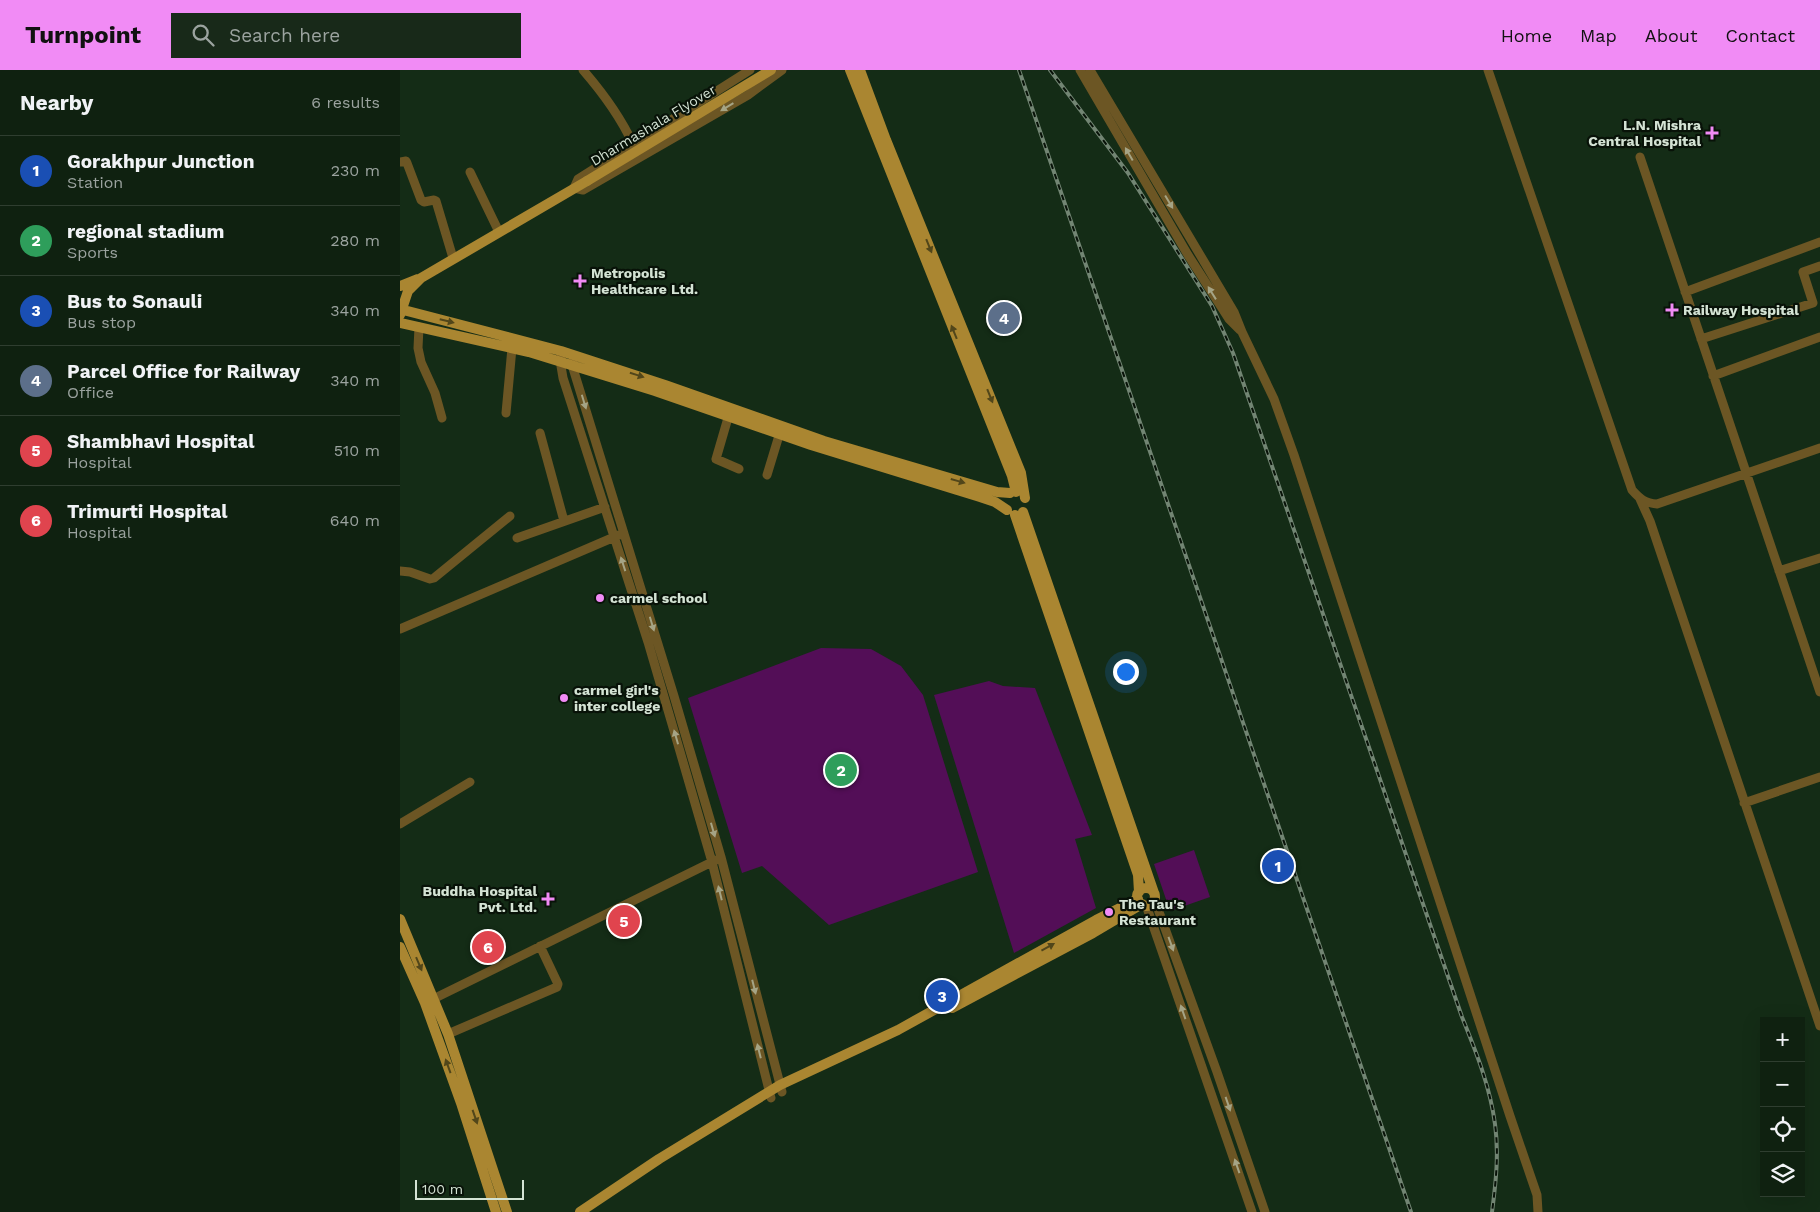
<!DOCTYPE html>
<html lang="en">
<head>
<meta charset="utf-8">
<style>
	body { margin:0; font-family:"Work Sans",sans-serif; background:#182919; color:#f1f3f6 }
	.controls { position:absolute; right:15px; bottom:15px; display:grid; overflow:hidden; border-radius:0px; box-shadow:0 5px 20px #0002 }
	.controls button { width:45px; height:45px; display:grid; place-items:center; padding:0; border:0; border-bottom:1px solid #2f3e30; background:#0f2110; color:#f1f3f6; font:25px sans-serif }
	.scale { position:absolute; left:15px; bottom:12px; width:109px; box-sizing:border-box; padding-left:5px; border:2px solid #d4e3d4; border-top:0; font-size:14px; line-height:18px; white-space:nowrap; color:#d4e3d4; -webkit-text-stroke:4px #081208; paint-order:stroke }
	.you { position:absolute; left:725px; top:601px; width:18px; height:18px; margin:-12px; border:4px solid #fff; border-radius:50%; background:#1a73e8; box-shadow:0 0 0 8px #1a73e833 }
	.badge { display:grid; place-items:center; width:32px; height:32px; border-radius:50%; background:#f18bf5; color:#fff; font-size:16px; font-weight:700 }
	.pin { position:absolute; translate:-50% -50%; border:2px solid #fff; box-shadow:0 1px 5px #0006 }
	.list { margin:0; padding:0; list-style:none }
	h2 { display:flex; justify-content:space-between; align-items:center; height:65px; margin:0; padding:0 20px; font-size:21px }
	h2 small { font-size:16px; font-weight:400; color:#9ba39f }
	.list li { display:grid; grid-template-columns:32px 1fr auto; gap:15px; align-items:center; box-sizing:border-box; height:70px; padding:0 20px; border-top:1px solid #2f3e30 }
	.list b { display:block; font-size:19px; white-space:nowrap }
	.list p { margin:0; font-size:16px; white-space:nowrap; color:#9ba39f }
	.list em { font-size:16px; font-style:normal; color:#9ba39f }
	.icon { flex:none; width:28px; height:28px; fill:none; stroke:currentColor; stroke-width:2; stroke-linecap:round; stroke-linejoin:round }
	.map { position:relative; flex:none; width:1420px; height:1142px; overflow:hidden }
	header { display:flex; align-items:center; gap:30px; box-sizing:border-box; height:70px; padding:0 25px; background:#f18bf5; color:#111 }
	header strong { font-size:24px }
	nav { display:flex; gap:28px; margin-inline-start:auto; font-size:18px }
	.search { width:350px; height:45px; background:#182919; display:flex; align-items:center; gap:12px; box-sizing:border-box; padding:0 18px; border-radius:0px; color:#9ba39f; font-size:19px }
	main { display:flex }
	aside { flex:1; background:#0f2110 }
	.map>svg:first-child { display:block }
	.green { fill:#530e57 }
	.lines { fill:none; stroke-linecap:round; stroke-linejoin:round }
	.minor { stroke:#6c5624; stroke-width:9 }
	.major { stroke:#aa8631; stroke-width:10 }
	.rail-casing { stroke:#728573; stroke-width:4 }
	.rail { stroke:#081208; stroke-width:2; stroke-dasharray:5.5; stroke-linecap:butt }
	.major-bridge { stroke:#aa8631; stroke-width:10 }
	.oneway { fill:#a5a485 }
	.oneway2 { fill:#51461a }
	.poi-dot { fill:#f18bf5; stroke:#081208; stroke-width:2 }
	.labels { text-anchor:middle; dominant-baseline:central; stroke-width:4.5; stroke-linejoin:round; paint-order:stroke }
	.street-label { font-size:14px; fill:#d4e3d4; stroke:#081208 }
	.poi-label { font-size:14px; font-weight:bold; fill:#d4e3d4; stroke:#081208; text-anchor:start }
</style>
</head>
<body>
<header>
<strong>Turnpoint</strong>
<div class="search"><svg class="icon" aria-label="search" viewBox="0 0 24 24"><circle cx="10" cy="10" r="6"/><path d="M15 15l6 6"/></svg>Search here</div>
<nav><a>Home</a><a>Map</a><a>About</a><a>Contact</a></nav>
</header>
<main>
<aside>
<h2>Nearby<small>6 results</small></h2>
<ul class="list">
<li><span class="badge" style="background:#1a4fb4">1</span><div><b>Gorakhpur Junction</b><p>Station</p></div><em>230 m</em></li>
<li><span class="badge" style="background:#2e9e5b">2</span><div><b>regional stadium</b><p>Sports</p></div><em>280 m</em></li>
<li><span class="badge" style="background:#1a4fb4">3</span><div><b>Bus to Sonauli</b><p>Bus stop</p></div><em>340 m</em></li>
<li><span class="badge" style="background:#5c6f8a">4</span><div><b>Parcel Office for Railway</b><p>Office</p></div><em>340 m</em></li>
<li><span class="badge" style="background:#e0444e">5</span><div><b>Shambhavi Hospital</b><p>Hospital</p></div><em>510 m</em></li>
<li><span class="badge" style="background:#e0444e">6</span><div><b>Trimurti Hospital</b><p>Hospital</p></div><em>640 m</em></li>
</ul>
</aside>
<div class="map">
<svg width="1420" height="1142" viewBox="0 0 1420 1142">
	<rect width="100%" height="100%" fill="#142c16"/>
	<path class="green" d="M421 578 471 579 501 596 523 625 578 802 429 855 362 796 342 803 288 628Z
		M589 611 603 616 635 618 692 765 675 769 696 838 614 883 534 625Z
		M794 780 810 827 770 841 754 794Z"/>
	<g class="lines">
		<path class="minor" d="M183 0C203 23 220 46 233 74
			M350 0 178 109 174 118 183 120 348 25 382 0
			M680 0 788 185 829 249 840 260
			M690 0 834 242 842 262 874 329 894 385 1110 1046 1137 1125 1138 1142
			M1088 0 1232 420C1240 429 1245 433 1257 434L1420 378
			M1240 87 1420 622
			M0 92 6 91 7 93 21 130 24 132 34 130 36 131 53 188
			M70 102 99 162
			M1285 222 1420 172
			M19 257 18 278 21 292 35 323 42 348
			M1301 269 1413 233 1403 202 1420 196
			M161 286V296L163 308 248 572 279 678 312 792 371 1028
			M173 290 172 295 274 626 321 787 382 1022
			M1313 306 1420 267
			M330 341 316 389 339 399
			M106 343 112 278
			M140 363 164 451
			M367 405 381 359
			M1240 429 1250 451 1420 956
			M117 468 205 437
			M0 501 10 502 30 509 34 508 110 446
			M1379 501 1420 488
			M0 559 219 465
			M1344 733 1420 707
			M0 754 70 712
			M754 828 817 1002 865 1142
			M746 835 852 1142
			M27 932 316 790
			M48 964 157 917 158 914 140 876"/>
		<path class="major" d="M450 0 612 406 616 422
			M460 0 486 70 621 403 625 428
			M0 216 18 209
			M0 239 161 281 265 315 424 371 597 422 610 423
			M0 245 8 221 21 208 187 111
			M0 253 129 282 255 321 411 375 580 427 595 432 607 440
			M623 442 754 823
			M615 445 738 805 739 822
			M737 827a9 9 0 1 1 18 0a9 9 0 1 1-18 0Z
			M0 849 48 964 107 1142
			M0 877 25 933 61 1033 96 1142
			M552 938 693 863 742 834
			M180 1142 259 1089 380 1015 498 960 696 850 738 829"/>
		<g class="rail-casing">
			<path id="rail" d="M619 0 1011 1142
				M650 0 728 103 812 236 833 283 1062 947C1076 982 1090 1016 1095 1054 1099 1083 1096 1112 1092 1142"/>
		</g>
		<use href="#rail" class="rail"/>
		<path class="major-bridge" d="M187 111 371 0"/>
	</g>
	<defs><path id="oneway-solid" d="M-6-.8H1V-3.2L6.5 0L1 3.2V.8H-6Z" transform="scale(1.25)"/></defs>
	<g class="oneway">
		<use href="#oneway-solid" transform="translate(327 37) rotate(149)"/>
		<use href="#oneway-solid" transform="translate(729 84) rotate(-120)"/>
		<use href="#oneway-solid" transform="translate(769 132) rotate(59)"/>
		<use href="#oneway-solid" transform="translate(812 223) rotate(-122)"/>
		<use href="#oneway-solid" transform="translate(184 332) rotate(73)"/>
		<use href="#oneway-solid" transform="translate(223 494) rotate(-108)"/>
		<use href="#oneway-solid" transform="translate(252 554) rotate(73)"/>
		<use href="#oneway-solid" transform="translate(276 667) rotate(-106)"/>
		<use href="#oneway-solid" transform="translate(313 760) rotate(74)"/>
		<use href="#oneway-solid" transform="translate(320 823) rotate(-104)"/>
		<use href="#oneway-solid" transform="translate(771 874) rotate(70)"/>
		<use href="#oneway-solid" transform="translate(354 917) rotate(76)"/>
		<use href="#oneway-solid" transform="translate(783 942) rotate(-109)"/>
		<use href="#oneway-solid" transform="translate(359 981) rotate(-104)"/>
		<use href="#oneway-solid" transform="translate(828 1034) rotate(71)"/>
		<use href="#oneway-solid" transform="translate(837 1096) rotate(-109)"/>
	</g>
	<g class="oneway2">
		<use href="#oneway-solid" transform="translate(529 176) rotate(68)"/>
		<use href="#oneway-solid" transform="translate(47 251) rotate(14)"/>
		<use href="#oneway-solid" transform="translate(554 262) rotate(-112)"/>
		<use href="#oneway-solid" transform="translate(237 305) rotate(18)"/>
		<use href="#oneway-solid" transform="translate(590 326) rotate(68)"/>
		<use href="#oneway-solid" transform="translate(558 411) rotate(16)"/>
		<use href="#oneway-solid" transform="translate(648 877) rotate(-29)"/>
		<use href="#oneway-solid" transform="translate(19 894) rotate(67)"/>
		<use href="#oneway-solid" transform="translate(48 996) rotate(-110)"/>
		<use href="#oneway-solid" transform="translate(75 1047) rotate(71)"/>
	</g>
	<g class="poi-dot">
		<path d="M1309.5 55.5h5v5h5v5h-5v5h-5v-5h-5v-5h5z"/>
		<path d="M177.5 203.5h5v5h5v5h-5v5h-5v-5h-5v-5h5z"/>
		<path d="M1269.5 232.5h5v5h5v5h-5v5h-5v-5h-5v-5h5z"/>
		<circle cx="200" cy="528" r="5"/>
		<circle cx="164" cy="628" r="5"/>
		<path d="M145.5 821.5h5v5h5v5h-5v5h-5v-5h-5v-5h5z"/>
		<circle cx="709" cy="842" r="5"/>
	</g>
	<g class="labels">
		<g class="street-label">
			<text transform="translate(253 55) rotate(-31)">Dharmashala Flyover</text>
		</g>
		<g class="poi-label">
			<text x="1301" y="55" text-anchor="end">L.N. Mishra<tspan x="1301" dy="16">Central Hospital</tspan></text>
			<text x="191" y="203">Metropolis<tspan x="191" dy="16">Healthcare Ltd.</tspan></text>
			<text x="1283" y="240">Railway Hospital</text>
			<text x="210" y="528">carmel school</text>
			<text x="174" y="620">carmel girl's<tspan x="174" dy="16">inter college</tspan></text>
			<text x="137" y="821" text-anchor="end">Buddha Hospital<tspan x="137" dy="16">Pvt. Ltd.</tspan></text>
			<text x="719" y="834">The Tau's<tspan x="719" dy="16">Restaurant</tspan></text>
		</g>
	</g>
</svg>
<div class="controls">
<button>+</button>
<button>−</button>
<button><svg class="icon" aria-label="locate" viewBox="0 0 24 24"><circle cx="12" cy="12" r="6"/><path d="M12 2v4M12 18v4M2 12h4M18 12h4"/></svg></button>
<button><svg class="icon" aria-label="layers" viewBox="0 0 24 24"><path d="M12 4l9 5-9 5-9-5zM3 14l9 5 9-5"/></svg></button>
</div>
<div class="scale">100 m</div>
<div class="you"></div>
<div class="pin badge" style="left:878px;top:796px;background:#1a4fb4">1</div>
<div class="pin badge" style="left:441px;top:700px;background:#2e9e5b">2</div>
<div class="pin badge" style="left:542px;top:926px;background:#1a4fb4">3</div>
<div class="pin badge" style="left:604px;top:248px;background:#5c6f8a">4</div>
<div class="pin badge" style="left:224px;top:851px;background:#e0444e">5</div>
<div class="pin badge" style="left:88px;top:877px;background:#e0444e">6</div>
</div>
</main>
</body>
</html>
